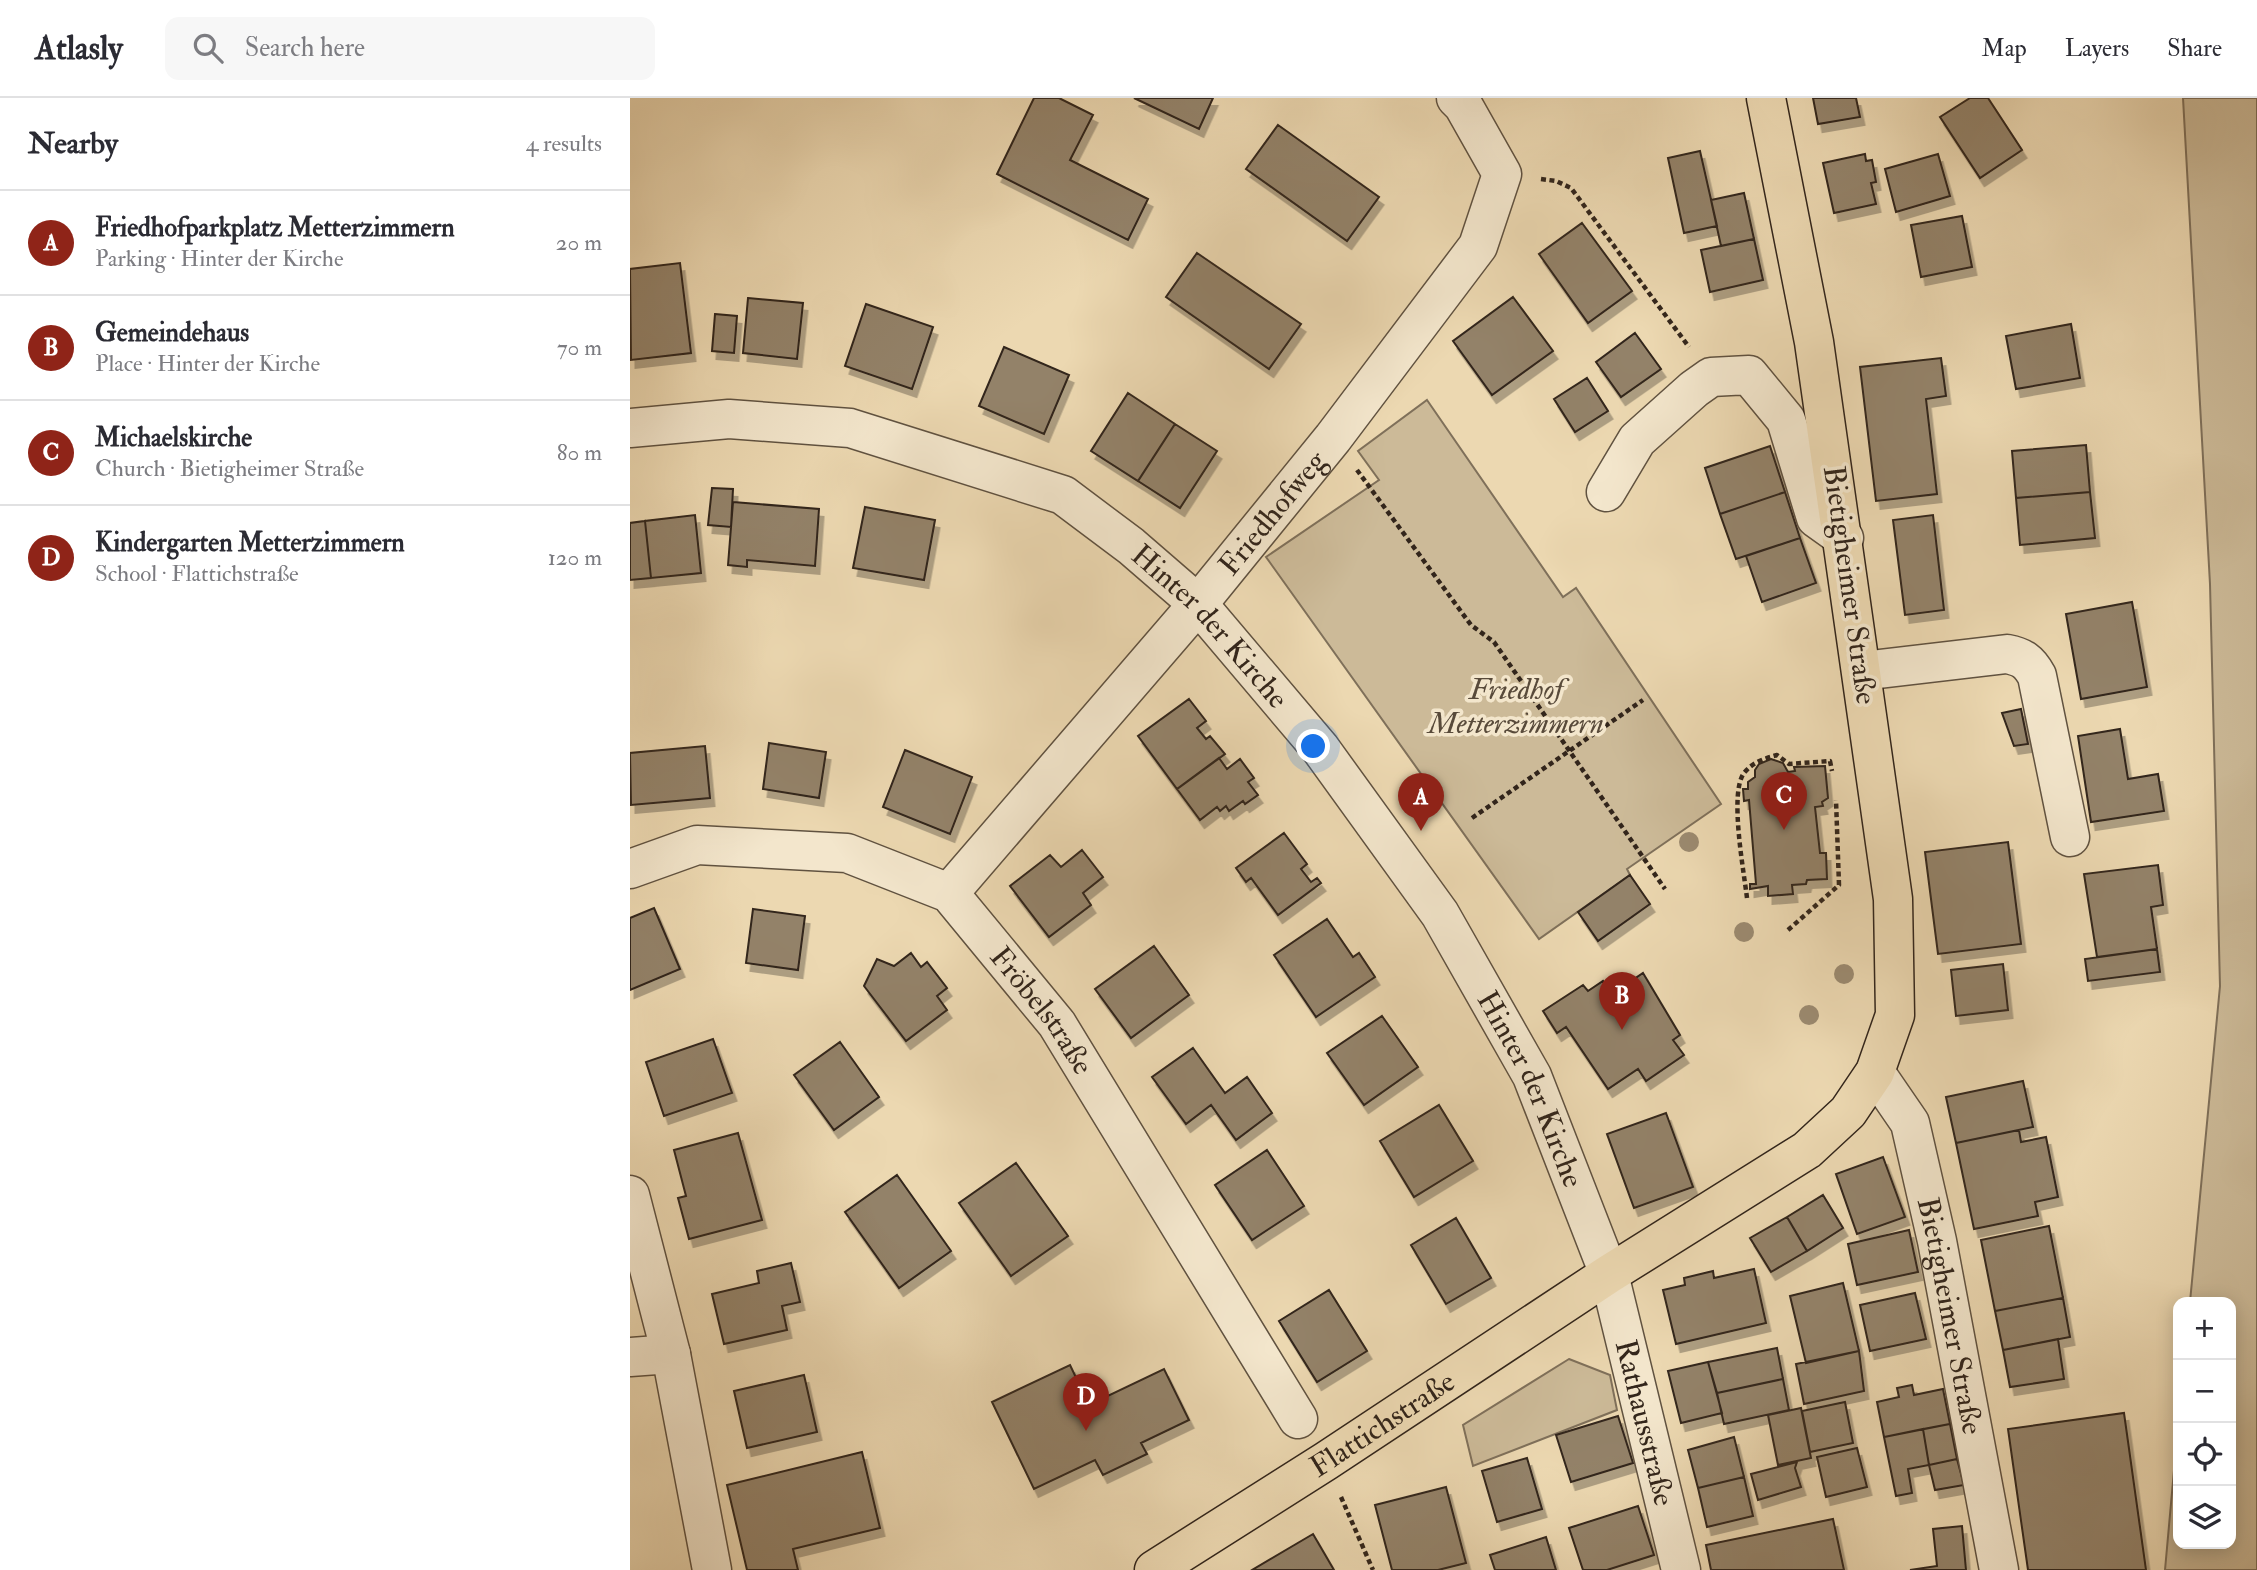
<!DOCTYPE html>
<html lang="en">
<head>
<meta charset="utf-8">
<style>
	body { margin:0; font-family:"IM FELL Double Pica",serif; background:#f7f7f7; color:#2b2b33 }
	.controls { position:absolute; right:21px; bottom:21px; display:grid; overflow:hidden; border-radius:14px; box-shadow:0 4px 18px #0003 }
	.controls button { width:63px; height:63px; display:grid; place-items:center; padding:0; border:0; border-bottom:2px solid #e1e1e2; background:#fff; color:#2b2b33; font:35px sans-serif }
	.you { position:absolute; left:684px; top:649px; width:24px; height:24px; margin:-18px; border:5px solid #fff; border-radius:50%; background:#1a73e8; box-shadow:0 0 0 10px #1a73e833 }
	.badge { display:grid; place-items:center; width:46px; height:46px; border-radius:50%; background:#8f2418; color:#fff; font-size:23px; font-weight:700 }
	.pin { position:absolute; translate:-50% -58px; filter:drop-shadow(0 2px 4px #0008) }
	.pin::after { content:''; position:absolute; top:37px; width:24px; height:21px; background:inherit; clip-path:polygon(0 0,100% 0,50% 100%) }
	.list { margin:0; padding:0; list-style:none }
	h2 { display:flex; justify-content:space-between; align-items:center; height:91px; margin:0; padding:0 28px; font-size:30px }
	h2 small { font-size:23px; font-weight:400; color:#7c7c81 }
	.list li { display:grid; grid-template-columns:46px 1fr auto; gap:21px; align-items:center; box-sizing:border-box; height:105px; padding:0 28px; border-top:2px solid #e1e1e2 }
	.list b { display:block; font-size:26px; white-space:nowrap }
	.list p { margin:0; font-size:23px; white-space:nowrap; color:#7c7c81 }
	.list em { font-size:23px; font-style:normal; color:#7c7c81 }
	.icon { flex:none; width:38px; height:38px; fill:none; stroke:currentColor; stroke-width:2; stroke-linecap:round; stroke-linejoin:round }
	.map { position:relative; flex:none; width:1627px; height:1472px; overflow:hidden }
	header { display:flex; align-items:center; gap:42px; box-sizing:border-box; height:98px; padding:0 35px; background:#fff; border-bottom:2px solid #e1e1e2 }
	header strong { font-size:33px }
	nav { display:flex; gap:38px; margin-inline-start:auto; font-size:24px }
	.search { width:490px; height:63px; background:#f7f7f7; display:flex; align-items:center; gap:18px; box-sizing:border-box; padding:0 24px; border-radius:14px; color:#7c7c81; font-size:26px }
	main { display:flex }
	aside { flex:1; background:#fff }
	.map>svg:first-child { display:block }
	.green { fill:#ccba98; stroke:#7f705a; stroke-width:2 }
	.building { fill:#938269; stroke:#32251b; stroke-width:2; filter:url(#shadow) }
	.lines { fill:none; stroke-linecap:round; stroke-linejoin:round }
	.minor-casing { stroke:#605240; stroke-width:41 }
	.major-casing { stroke:#32251b; stroke-width:41 }
	.path { stroke:#32251b; stroke-width:4.5; stroke-dasharray:5 3.5; stroke-linecap:butt }
	.minor { stroke:#f3e6cc; stroke-width:38 }
	.major { stroke:#ecd8b1; stroke-width:38 }
	.tree { fill:#9b8a70 }
	.labels { text-anchor:middle; dominant-baseline:central; stroke-width:7; stroke-linejoin:round; paint-order:stroke }
	.street-label { font-size:30px; fill:#32251b; stroke:#f3e6cc }
	.park-label { font-size:30px; font-style:italic; fill:#584a3a; stroke:#f3e6cc }
</style>
</head>
<body>
<header>
<strong>Atlasly</strong>
<div class="search"><svg class="icon" aria-label="search" viewBox="0 0 24 24"><circle cx="10" cy="10" r="6"/><path d="M15 15l6 6"/></svg>Search here</div>
<nav><a>Map</a><a>Layers</a><a>Share</a></nav>
</header>
<main>
<aside>
<h2>Nearby<small>4 results</small></h2>
<ul class="list">
<li><span class="badge">A</span><div><b>Friedhofparkplatz Metterzimmern</b><p>Parking · Hinter der Kirche</p></div><em>20 m</em></li>
<li><span class="badge">B</span><div><b>Gemeindehaus</b><p>Place · Hinter der Kirche</p></div><em>70 m</em></li>
<li><span class="badge">C</span><div><b>Michaelskirche</b><p>Church · Bietigheimer Straße</p></div><em>80 m</em></li>
<li><span class="badge">D</span><div><b>Kindergarten Metterzimmern</b><p>School · Flattichstraße</p></div><em>120 m</em></li>
</ul>
</aside>
<div class="map">
<svg width="1627" height="1472" viewBox="0 0 1627 1472">
	<defs>
		<filter id="shadow"><feDropShadow dx="4.5" dy="8" stdDeviation="0" flood-color="#0004"/></filter>
	</defs>
	<rect width="100%" height="100%" fill="#ecd8b1"/>
	<filter id="stains"><feTurbulence type="fractalNoise" baseFrequency=".00286" numOctaves="4"/><feColorMatrix values="0 0 0 0 .2 0 0 0 0 .09 0 0 0 0 .02 0 0 0 .5 -.17"/></filter>
	<radialGradient id="worn" r=".72"><stop offset=".6" stop-color="#630" stop-opacity="0"/><stop offset="1" stop-color="#630" stop-opacity=".3"/></radialGradient>
	<path class="green" d="M1553 0H1627V1472H1535L1548 1328V1446H1601V1204H1560L1590 888 1580 486Z
		M797 302 933 499 946 490 1091 706 997 771 1000 777 909 841 636 459 749 382 728 353Z
		M939 1261 980 1277 987 1312 843 1368 833 1327Z"/>
	<path class="building" d="M404 0H429L463 17 440 62 518 101 498 142 367 76Z
		M504 0H583L569 31Z
		M1183 0H1226L1230 19 1188 26Z
		M1340 0H1358L1392 52 1350 80 1310 19Z
		M648 27 749 99 717 143 616 71Z
		M1070 53 1087 128 1054 135 1038 60Z
		M1235 56 1236 63 1242 62 1246 84 1241 85 1246 106 1204 115 1193 65Z
		M1308 56 1320 98 1266 114 1255 71Z
		M1114 95 1124 141 1091 148 1081 102Z
		M1332 118 1342 169 1291 179 1281 127Z
		M952 125 1002 193 958 225 909 156Z
		M1124 141 1133 182 1080 194 1071 152Z
		M567 155 671 226 639 271 536 199Z
		M50 165 61 255 1 262 0 171Z
		M883 199 923 253 862 297 823 243Z
		M118 200 173 205 167 261 113 255Z
		M236 206 303 229 282 291 215 268Z
		M85 216 107 218 104 255 82 253Z
		M1441 226 1450 280 1386 291 1376 238Z
		M1005 235 1031 271 991 299 966 264Z
		M374 249 439 277 414 336 349 308Z
		M1311 260 1316 298 1296 301 1307 396 1246 403 1230 269Z
		M957 280 978 313 945 334 924 301Z
		M498 295 545 326 508 383 461 353Z
		M545 326 587 353 550 410 508 383Z
		M1456 347 1460 394 1386 400 1382 353Z
		M1140 348 1155 394 1090 416 1075 370Z
		M82 390 103 391 101 429 78 427Z
		M1155 394 1170 440 1106 461 1090 416Z
		M1460 394 1465 440 1390 447 1386 400Z
		M103 404 189 411 185 468 117 462V469L98 467Z
		M235 409 305 422 294 482 223 470Z
		M65 417 71 475 21 480 15 423Z
		M1303 417 1314 512 1275 517 1263 422Z
		M15 423 21 480 0 482V425Z
		M1170 440 1186 485 1132 504 1116 458Z
		M1502 504 1517 589 1451 601 1436 516Z
		M559 601 576 623 567 630 576 641 580 638 595 656 547 691 508 638Z
		M1391 611 1398 646 1384 648 1372 615Z
		M1490 631 1498 681 1528 676 1534 713 1461 724 1448 638Z
		M139 645 196 654 189 700 133 691Z
		M75 648 80 700 1 707 0 655Z
		M275 652 342 679 320 736 253 709Z
		M589 660 597 671 610 661 624 680 618 684 628 697 615 706 613 703 599 713 596 708 590 713 587 709 570 722 547 691Z
		M1141 661 1153 665 1158 674 1165 673 1164 669 1195 668 1198 700 1192 704 1193 708 1185 709 1190 755H1196L1197 781 1177 782 1176 786 1162 787 1163 796 1138 798V788L1120 791V786H1126L1119 702 1114 703 1113 691H1118V684L1125 679V672L1129 666Z
		M654 735 677 766 671 771 681 784 687 780 691 785 648 817 621 780 616 784 606 770Z
		M1378 744 1391 846 1308 856 1295 754Z
		M452 752 473 779 453 795 461 807 419 839 380 788 420 757 431 769Z
		M1528 767 1533 807 1521 809 1527 851 1467 859 1454 776Z
		M1000 777 1020 806 968 843 948 814Z
		M24 810 50 871 0 892V820Z
		M123 811 175 818 168 872 116 865Z
		M697 821 723 859 729 855 745 879 686 919 644 857Z
		M524 848 559 897 501 940 465 891Z
		M1527 851 1530 874 1458 883 1455 861Z
		M281 855 291 869 297 864 317 890 307 898 317 912 276 943 234 888 247 861 264 868Z
		M1373 866 1378 912 1326 918 1321 872Z
		M1013 875 1050 937 1043 942 1054 957 1016 983 1008 971 978 991 936 929 927 935 913 913 953 887 958 893 973 883 982 896Z
		M752 918 788 969 734 1007 697 955Z
		M83 941 102 995 34 1018 16 964Z
		M210 944 249 999 204 1032 164 977Z
		M563 950 595 995 617 979 642 1015 606 1042 581 1007 556 1026 522 979Z
		M1393 983 1403 1029 1326 1045 1316 999Z
		M809 1007 843 1063 784 1099 750 1043Z
		M1036 1015 1063 1089 1004 1110 977 1036Z
		M1389 1032 1391 1044 1416 1039 1428 1099 1405 1104 1408 1118 1344 1131 1326 1045Z
		M108 1035 132 1122 59 1141 48 1100 56 1098 44 1052Z
		M637 1052 674 1108 622 1142 585 1087Z
		M1253 1059 1275 1119 1227 1136 1206 1076Z
		M386 1065 438 1138 381 1178 329 1105Z
		M267 1077 321 1153 269 1190 215 1114Z
		M1193 1097 1213 1130 1177 1153 1157 1119Z
		M1157 1119 1177 1153 1141 1174 1120 1140Z
		M826 1120 861 1180 816 1206 781 1147Z
		M1419 1128 1433 1200 1365 1213 1351 1142Z
		M1279 1132 1288 1174 1227 1187 1218 1146Z
		M161 1165 170 1204 152 1208 157 1232 94 1246 82 1196 129 1185 127 1173Z
		M1124 1171 1136 1225 1046 1246 1033 1192 1055 1187 1054 1180 1083 1173 1084 1180Z
		M1213 1185 1229 1253 1176 1265 1160 1198Z
		M699 1192 737 1253 687 1284 649 1223Z
		M1285 1195 1296 1241 1240 1253 1230 1207Z
		M1433 1200 1440 1239 1373 1252 1365 1213Z
		M1428 1241 1434 1281 1380 1289 1373 1252Z
		M1147 1250 1153 1281 1087 1295 1078 1264Z
		M1229 1253 1234 1293 1174 1306 1166 1266Z
		M1078 1264 1092 1315 1051 1325 1038 1273Z
		M440 1267 459 1307 534 1271 559 1322 511 1345 517 1356 473 1377 465 1362 404 1391 362 1304Z
		M174 1277 187 1334 117 1350 104 1293Z
		M1153 1281 1159 1312 1094 1326 1087 1295Z
		M1282 1287 1284 1297 1313 1291 1320 1326 1254 1339 1247 1304 1269 1299 1267 1290Z
		M1215 1304 1223 1345 1180 1354 1172 1313Z
		M1171 1310 1181 1360 1148 1367 1138 1317Z
		M1494 1315 1516 1472H1398L1378 1331Z
		M988 1318 1003 1365 941 1384 926 1337Z
		M1320 1326 1327 1361 1299 1367 1293 1331Z
		M1293 1331 1299 1367 1278 1371 1282 1395 1266 1398 1254 1339Z
		M1104 1339 1114 1379 1068 1390 1058 1352Z
		M1227 1350 1237 1389 1196 1399 1187 1359Z
		M232 1354 250 1430 163 1451 168 1472H117L97 1387Z
		M897 1360 912 1411 867 1424 852 1373Z
		M1327 1361 1334 1387 1305 1392 1299 1367Z
		M1167 1364 1165 1370 1171 1389 1128 1402 1121 1376Z
		M1114 1379 1123 1418 1077 1429 1068 1390Z
		M816 1389 836 1465 808 1472H762L745 1407Z
		M1008 1408 1024 1457 977 1472H953L939 1430Z
		M1203 1421 1214 1472H1081L1076 1447Z
		M1332 1428 1336 1472H1280L1307 1468 1303 1431Z
		M683 1436 704 1472H622Z
		M916 1439 926 1472H865L860 1457Z"/>
	<g class="lines">
		<g class="minor-casing">
			<g id="minor">
				<path id="s1" d="M0 330 99 321 220 330 433 397 501 448 568 506 690 650 810 816 902 978 979 1176 1051 1472"/>
				<path d="M976 394 1007 342 1064 291 1081 279 1119 277 1156 322 1186 420 1214 440"/>
				<path d="M1232 573 1377 556C1392 559 1399 563 1407 578L1440 739"/>
				<path id="s2" d="M0 771 67 747 217 755 319 795 427 926 668 1321"/>
				<path id="s3" d="M319 795 568 506 703 340 848 148 872 76 833 7 826 0"/>
				<path id="s4" d="M1245 974 1280 1025 1307 1143 1369 1472"/>
				<path d="M0 1097 41 1256 82 1472"/>
				<path d="M0 1259 41 1256"/>
			</g>
		</g>
		<g class="major-casing">
			<g id="major">
				<path id="s5" d="M524 1472 696 1363 979 1176 1177 1052 1218 1014 1245 974 1265 917 1263 801 1184 244 1136 0"/>
			</g>
		</g>
		<path class="path" d="M911 81 926 83 941 90 1059 249
			M727 372 841 527 864 544 1035 791
			M842 720 1013 602
			M1117 800C1114 774 1099 695 1114 675 1123 664 1133 661 1147 657L1159 666 1200 663 1202 673
			M1158 832 1209 787 1206 702
			M711 1399 743 1472"/>
		<use href="#minor" class="minor"/>
		<use href="#major" class="major"/>
	</g>
	<g class="tree">
		<circle cx="1059" cy="744" r="10"/>
		<circle cx="1114" cy="834" r="10"/>
		<circle cx="1214" cy="876" r="10"/>
		<circle cx="1179" cy="917" r="10"/>
	</g>
	<g class="labels">
		<g class="street-label">
			<text stroke="none"><textPath href="#s3" startOffset="499">Friedhofweg</textPath></text>
			<text transform="translate(1220 487) rotate(82)">Bietigheimer Straße</text>
			<text stroke="none"><textPath href="#s1" startOffset="642">Hinter der Kirche</textPath></text>
			<text stroke="none"><textPath href="#s2" startOffset="481">Fröbelstraße</textPath></text>
			<text stroke="none"><textPath href="#s1" startOffset="1209">Hinter der Kirche</textPath></text>
			<text stroke="none"><textPath href="#s4" startOffset="259">Bietigheimer Straße</textPath></text>
			<text stroke="none"><textPath href="#s1" startOffset="1563">Rathausstraße</textPath></text>
			<text stroke="none"><textPath href="#s5" startOffset="271">Flattichstraße</textPath></text>
		</g>
		<g class="park-label">
			<text x="886" y="591">Friedhof<tspan x="886" dy="34">Metterzimmern</tspan></text>
		</g>
	</g>
	<rect width="100%" height="100%" filter="url(#stains)"/>
	<rect width="100%" height="100%" fill="url(#worn)"/>
</svg>
<div class="controls">
<button>+</button>
<button>−</button>
<button><svg class="icon" aria-label="locate" viewBox="0 0 24 24"><circle cx="12" cy="12" r="6"/><path d="M12 2v4M12 18v4M2 12h4M18 12h4"/></svg></button>
<button><svg class="icon" aria-label="layers" viewBox="0 0 24 24"><path d="M12 4l9 5-9 5-9-5zM3 14l9 5 9-5"/></svg></button>
</div>
<div class="you"></div>
<div class="pin badge" style="left:791px;top:733px">A</div>
<div class="pin badge" style="left:992px;top:932px">B</div>
<div class="pin badge" style="left:1154px;top:732px">C</div>
<div class="pin badge" style="left:456px;top:1333px">D</div>
</div>
</main>
</body>
</html>
